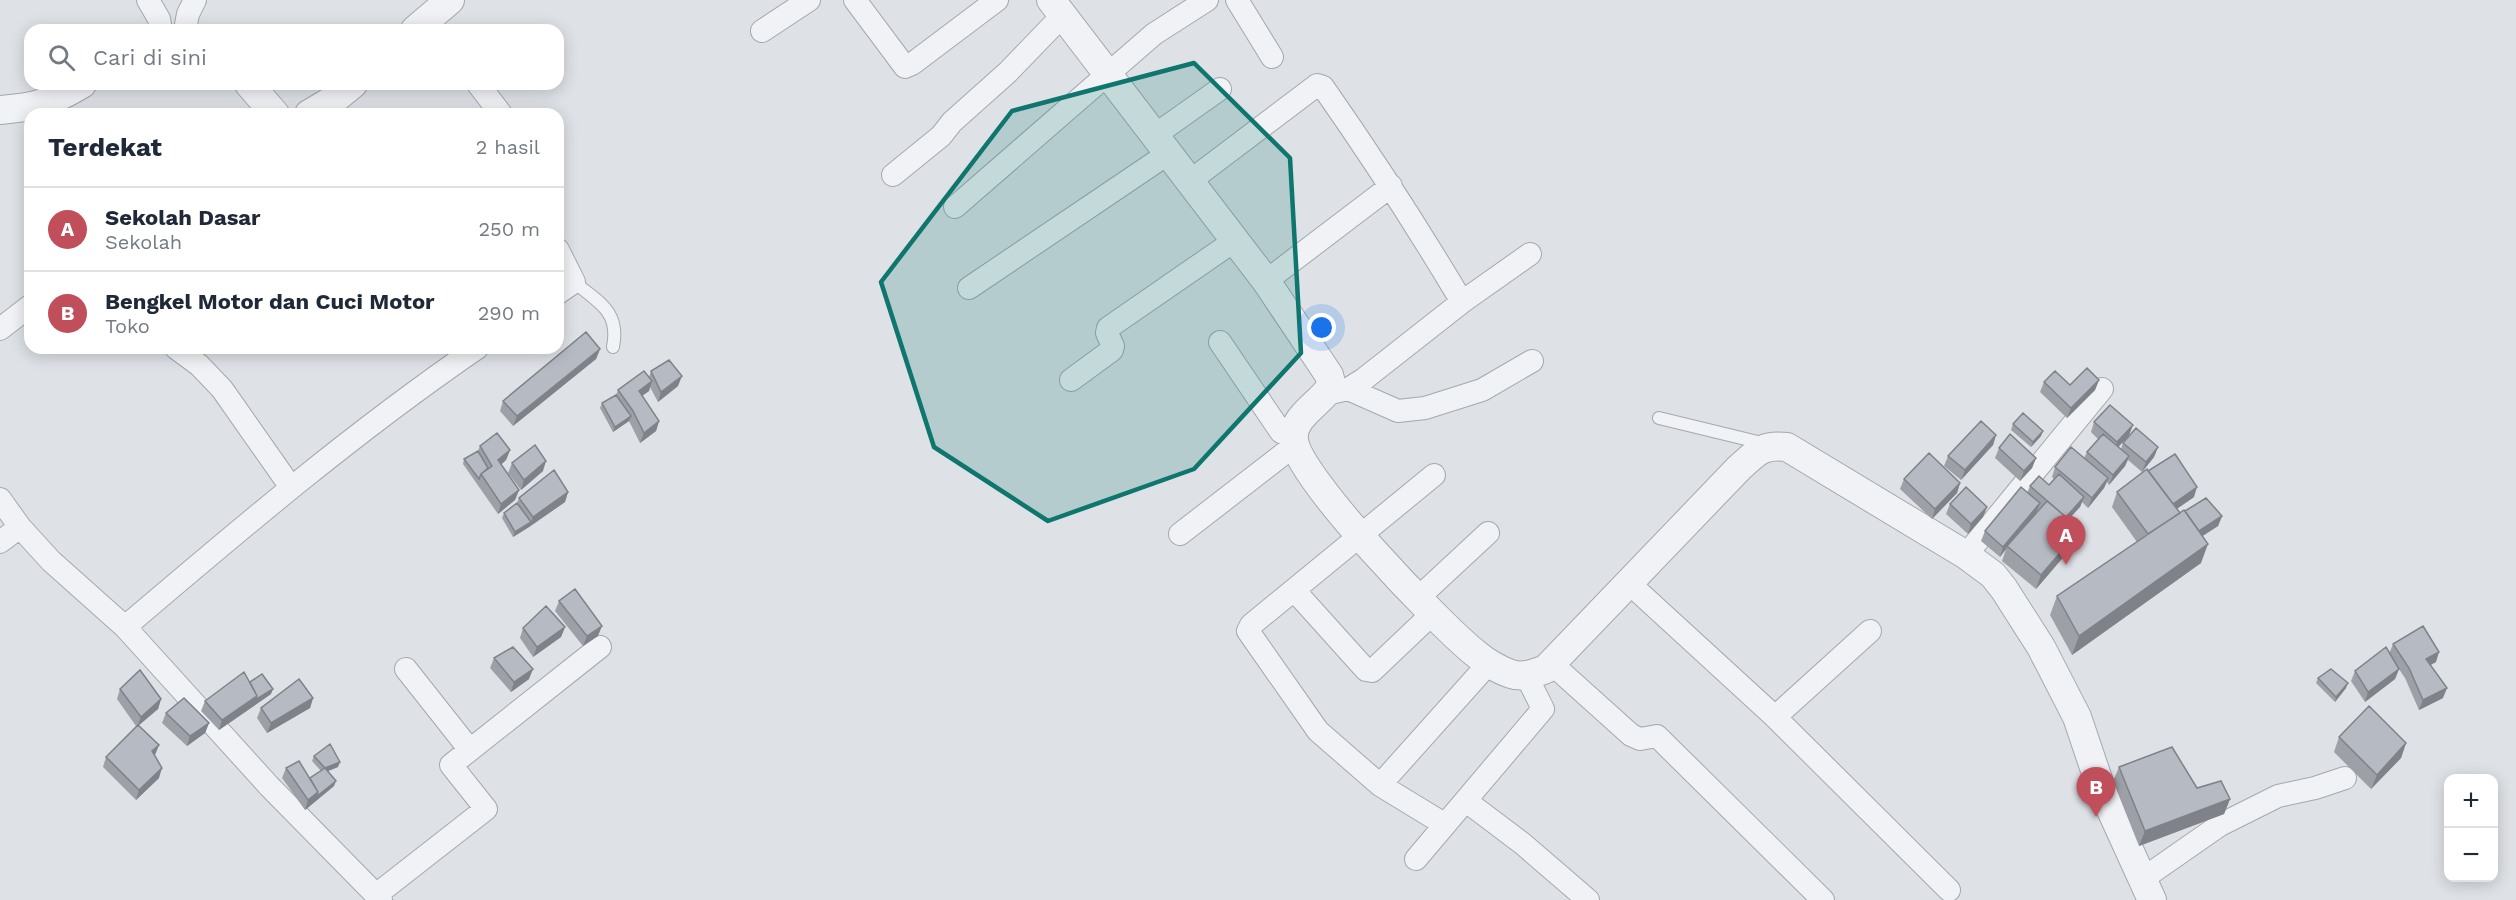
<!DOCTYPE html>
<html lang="id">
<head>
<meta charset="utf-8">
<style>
	body { margin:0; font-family:"Work Sans",sans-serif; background:#f6f6f7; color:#1f2937 }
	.controls { position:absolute; right:18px; bottom:18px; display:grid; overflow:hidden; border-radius:12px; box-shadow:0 3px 15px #0003 }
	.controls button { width:54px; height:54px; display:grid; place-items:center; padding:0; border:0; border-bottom:2px solid #e0e1e3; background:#fff; color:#1f2937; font:30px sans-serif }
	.you { position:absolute; left:1322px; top:328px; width:21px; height:21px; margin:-15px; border:4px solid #fff; border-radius:50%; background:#1a73e8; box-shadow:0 0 0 9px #1a73e833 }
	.badge { display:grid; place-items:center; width:39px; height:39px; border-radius:50%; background:#c04e5b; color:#fff; font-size:20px; font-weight:700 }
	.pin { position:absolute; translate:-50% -50px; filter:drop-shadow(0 2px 3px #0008) }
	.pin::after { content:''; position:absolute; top:32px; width:21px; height:18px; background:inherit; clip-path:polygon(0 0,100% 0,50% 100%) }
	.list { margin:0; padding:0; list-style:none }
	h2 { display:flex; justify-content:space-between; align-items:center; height:78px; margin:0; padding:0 24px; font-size:26px }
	h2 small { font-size:20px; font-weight:400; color:#747a83 }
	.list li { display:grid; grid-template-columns:39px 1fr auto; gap:18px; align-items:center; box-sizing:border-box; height:84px; padding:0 24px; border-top:2px solid #e0e1e3 }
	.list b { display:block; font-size:22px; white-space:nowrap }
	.list p { margin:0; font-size:20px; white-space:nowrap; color:#747a83 }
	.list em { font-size:20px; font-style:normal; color:#747a83 }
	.icon { flex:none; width:33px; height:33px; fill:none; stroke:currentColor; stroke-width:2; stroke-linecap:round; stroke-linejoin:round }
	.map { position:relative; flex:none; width:2516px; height:900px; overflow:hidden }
	.search { position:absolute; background:#fff; box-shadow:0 3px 15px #0003; left:24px; top:24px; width:540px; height:66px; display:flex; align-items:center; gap:15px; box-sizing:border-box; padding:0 21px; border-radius:18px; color:#747a83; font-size:22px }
	.panel { position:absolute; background:#fff; box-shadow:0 3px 15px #0003; left:24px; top:108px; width:540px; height:246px; border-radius:18px }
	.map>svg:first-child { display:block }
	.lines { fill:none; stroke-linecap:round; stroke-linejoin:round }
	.service-casing { stroke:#a4a8af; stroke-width:14 }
	.minor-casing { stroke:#a4a8af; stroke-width:24 }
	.tertiary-casing { stroke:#a4a8af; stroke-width:30 }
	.service { stroke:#f0f2f5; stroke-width:12 }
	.minor { stroke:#f0f2f5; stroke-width:22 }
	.tertiary { stroke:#f0f2f5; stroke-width:28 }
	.wall { fill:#9da0a7 }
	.shaded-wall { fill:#7f8288 }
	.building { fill:#b6bac2; stroke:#7f8288; stroke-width:1.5 }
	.marked { fill:#0f766e; fill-opacity:0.2; stroke:#0f766e; stroke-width:4.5; stroke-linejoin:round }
</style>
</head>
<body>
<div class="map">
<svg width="2516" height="900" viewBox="0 0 2516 900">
	<rect width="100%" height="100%" fill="#dee1e6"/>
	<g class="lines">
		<g class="service-casing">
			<path id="service" d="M574 282C599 303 620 311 613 347
				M1659 418 1766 444"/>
		</g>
		<g class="minor-casing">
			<path id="minor" d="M148 0 159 19 161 30
				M855 0 905 67 912 64 997 0
				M1237 0 1272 57
				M185 30 188 14 195 0
				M762 31 809 0
				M478 84 501 114
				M1155 135 1220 89
				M893 175 941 136 952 122 1008 72 1063 15
				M1190 181 1317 85 1323 87C1372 157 1418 228 1462 302
				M955 207 1154 34 1207 0
				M558 250 574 282 558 293
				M1266 281 1391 186
				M969 288 1169 153
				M0 329 30 306
				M1220 342 1281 432 1293 438
				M176 348 199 365 222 389 290 486
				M1071 380 1112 350 1113 346 1107 333 1108 328 1234 241
				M1348 389 1398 411 1425 408 1482 390 1532 361
				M1326 394 1348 389 1364 379 1462 302 1530 254
				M1434 475 1251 625 1248 631 1318 731 1380 785 1444 824
				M0 499 20 527 51 561 125 627 269 786 381 900
				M1180 534 1295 445
				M0 542 20 527
				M1966 555 2102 389
				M1630 584 1775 717 1949 890
				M1294 590 1366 670 1372 671 1432 614
				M1418 598 1488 533
				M125 627C239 530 353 433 477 348
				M1552 664 1631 735 1640 739 1657 736 1823 900
				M406 669 470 750
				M1775 717 1870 631
				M1380 785 1490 662
				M1466 801 1523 844 1588 900
				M1416 859 1543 709 1526 675
				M2141 880 2220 825 2278 796 2315 788 2345 778
				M376 895 486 809 451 765 600 647"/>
		</g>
		<g class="tertiary-casing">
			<path id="tertiary" d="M1051 0 1266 281 1329 375 1331 383 1329 389C1318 405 1291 418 1294 440 1298 478 1440 625 1475 653 1484 661 1499 670 1511 674 1523 678 1535 673 1546 669L1739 468C1757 452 1762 444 1787 447L1966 555 1993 575 2004 589 2041 647 2077 717 2101 788 2152 900
				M415 30 450 0
				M249 84 275 114
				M0 110C36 107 50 103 82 84
				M309 114 336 98 353 84"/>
		</g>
		<use href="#service" class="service"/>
		<use href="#minor" class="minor"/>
		<use href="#tertiary" class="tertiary"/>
	</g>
	<path class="wall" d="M600 349 596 359 513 426 500 411 503 401Z
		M651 371 678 386 658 402 650 387 649 391 642 396 659 421 656 431 640 443 629 421 613 432 600 408 602 403 616 395 618 390 649 377Z
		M2099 380 2095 390 2067 418 2040 392 2044 382 2070 385Z
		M2094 422 2133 425 2129 435 2118 447 2121 449 2123 443 2158 447 2154 457 2142 472 2128 460 2125 466 2109 485 2107 482 2104 488 2088 508 2082 502 2080 507 2065 523 2062 532 2071 540 2066 554 2036 589 2002 561 2006 549 2000 557 1981 541 1985 531 2027 493 2030 486 2049 485 2054 479 2052 477 2055 467 2084 458 2087 452 2098 439 2091 432Z
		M2013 424 2041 436 2031 447 2011 430Z
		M1996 435 1993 445 1961 480 1944 466 1948 456Z
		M480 446 510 450 506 460 501 465 519 490 515 500 498 514 463 464 464 459 478 451Z
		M1999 448 2036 458 2032 468 2020 481 1995 458Z
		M512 463 543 471 521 490 508 473Z
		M2148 471 2194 497 2177 509 2180 513 2184 512 2222 516 2218 526 2202 536 2201 563 2072 655 2050 615 2057 596 2137 542 2112 507 2117 492Z
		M1904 479 1960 483 1957 493 1932 519 1900 489Z
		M568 492 565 502 529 527 513 537 502 518 504 513 517 503 519 498Z
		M1950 504 1987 507 1983 517 1968 534 1946 514Z
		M559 601 598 636 583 646 555 611Z
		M565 627 561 637 533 657 520 638 523 628Z
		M2393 644 2436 662 2430 665 2443 698 2419 710 2405 678 2395 663 2399 669 2395 679 2365 702 2351 681 2355 671 2389 654Z
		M494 658 529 679 511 692 490 668Z
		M2318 678 2346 688 2335 702 2316 683Z
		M120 689 161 699 158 709 138 725 159 745 154 756 159 778 136 800 103 767 106 757 136 726 117 699Z
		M271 694 219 730 201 711 205 701Z
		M313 698 310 708 267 733 257 718 261 708Z
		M166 713 209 723 205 733 187 746 162 723Z
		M2339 737 2406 743 2401 758 2371 789 2334 752Z
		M314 756 338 767 328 771 334 786 305 810 282 778 286 768 310 778 321 771 312 761Z
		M2119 767 2197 788 2230 799 2224 814 2139 846 2113 781Z"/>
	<path class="shaded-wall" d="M600 349 596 359 513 426 517 416Z
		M682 376 678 386 658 402 661 392Z
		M2099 380 2095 390 2067 418 2071 408Z
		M652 381 649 391 635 401 639 391Z
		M631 416 629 421 613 432 615 427Z
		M659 421 656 431 640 443 644 433Z
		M2133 425 2129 435 2114 452 2117 442Z
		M2043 431 2041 436 2031 447 2033 442Z
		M1996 435 1993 445 1961 480 1965 470Z
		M2158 447 2154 457 2142 472 2146 462Z
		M510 450 506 460 494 470 498 460Z
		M2129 456 2125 466 2109 485 2113 475Z
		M2036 458 2032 468 2020 481 2024 471Z
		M546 461 543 471 521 490 524 480Z
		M2108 478 2104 488 2088 508 2092 498Z
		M1960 483 1957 493 1932 519 1935 509Z
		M2197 487 2194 497 2166 516 2170 506Z
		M519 490 515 500 498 514 501 504Z
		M568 492 565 502 529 527 513 537 515 532 531 522 533 517Z
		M2084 497 2080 507 2065 523 2062 533 2058 529 2065 518Z
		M2040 503 2036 513 2007 546 2006 549 2000 557 2003 547Z
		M1987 507 1983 517 1968 534 1971 524Z
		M2222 516 2218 526 2195 541 2199 531Z
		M2071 540 2066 554 2036 589 2041 575Z
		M2208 544 2201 563 2072 655 2079 636Z
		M602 626 598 636 583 646 587 636Z
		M565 627 561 637 533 657 537 647Z
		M2439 652 2436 662 2423 669 2426 659Z
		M533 669 529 679 511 692 514 682Z
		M2399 669 2395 679 2365 702 2368 692Z
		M2348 683 2346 688 2335 702 2336 697Z
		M2447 688 2443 698 2419 710 2423 700Z
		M273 689 271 694 219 730 222 720 257 696Z
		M313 698 310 708 267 733 271 723Z
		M161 699 158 709 137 727 141 717Z
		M209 723 205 733 187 746 190 736Z
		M2406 743 2401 758 2371 789 2377 775Z
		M159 745 155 755 148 761 152 751Z
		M340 762 338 767 323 773 325 768Z
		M162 768 159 778 136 800 139 790Z
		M336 781 334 786 305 810 308 800 318 792Z
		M2230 799 2224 814 2139 846 2145 831Z"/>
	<path class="building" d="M586 332 600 349 517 416 503 401Z
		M669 360 682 376 661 392 651 371Z
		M2087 368 2099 380 2071 408 2044 382 2055 371 2070 385Z
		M644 371 652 381 639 391 659 421 644 433 633 411 618 390Z
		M616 395 631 416 615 427 602 403Z
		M2110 405 2133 425 2117 442 2094 422Z
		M2023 413 2043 431 2033 442 2013 424Z
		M1981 421 1996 435 1965 470 1948 456Z
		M2136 428 2158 447 2146 462 2123 443Z
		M497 433 510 450 498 460 519 490 501 504 481 474 492 466 480 446Z
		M2010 434 2036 458 2024 471 1999 448Z
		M2103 434 2129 456 2113 475 2087 452Z
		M535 445 546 461 524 480 512 463Z
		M2071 447 2108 478 2092 498 2055 467Z
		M478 451 488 468 481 474 479 479 464 459Z
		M1929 453 1960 483 1935 509 1904 479Z
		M2175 454 2197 487 2173 504 2148 471Z
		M2147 469 2180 513 2148 534 2117 492Z
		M554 470 568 492 533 517 519 498Z
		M2059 474 2084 497 2066 517 2030 486 2039 476 2049 485Z
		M1966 487 1987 507 1971 524 1950 504Z
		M2021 487 2040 503 2003 547 1985 531Z
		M2206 498 2222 516 2199 531 2185 511Z
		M2047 501 2067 518 2058 529 2071 540 2041 575 2007 546Z
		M517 503 531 522 515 532 504 513Z
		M2184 510 2208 544 2079 636 2057 596Z
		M575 589 602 626 587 636 559 601Z
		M546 606 565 627 537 647 523 628Z
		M2423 626 2439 652 2426 659 2447 688 2423 700 2409 668 2393 644Z
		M513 647 533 669 514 682 494 658Z
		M2386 647 2399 669 2368 692 2355 671Z
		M2331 669 2348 683 2336 697 2318 678Z
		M140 670 161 699 141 717 120 689Z
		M244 672 257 696 222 720 205 701Z
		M262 674 273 689 255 700 257 696 250 682Z
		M299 679 313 698 271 723 261 708Z
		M184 698 209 723 190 736 166 713Z
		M2369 706 2406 743 2377 775 2339 737Z
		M138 725 159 745 152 751 162 768 139 790 106 757Z
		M330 744 340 762 325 768 314 756Z
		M2172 747 2197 788 2221 781 2230 799 2145 831 2119 767Z
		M299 761 318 792 308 800 286 768Z
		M325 768 336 781 316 797 318 792 310 778Z"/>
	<path class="marked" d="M1194 63 1290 158 1301 353 1194 469 1048 521 934 447 881 282 1012 111Z"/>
</svg>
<div class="controls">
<button>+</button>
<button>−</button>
</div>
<div class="you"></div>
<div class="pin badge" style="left:2066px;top:565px">A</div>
<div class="pin badge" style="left:2096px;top:817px">B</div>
<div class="search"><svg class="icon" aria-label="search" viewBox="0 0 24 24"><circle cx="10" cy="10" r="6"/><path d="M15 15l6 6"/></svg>Cari di sini</div>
<section class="panel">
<h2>Terdekat<small>2 hasil</small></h2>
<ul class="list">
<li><span class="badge">A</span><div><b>Sekolah Dasar</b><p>Sekolah</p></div><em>250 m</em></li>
<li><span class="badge">B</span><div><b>Bengkel Motor dan Cuci Motor</b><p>Toko</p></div><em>290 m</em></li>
</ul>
</section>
</div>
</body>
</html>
